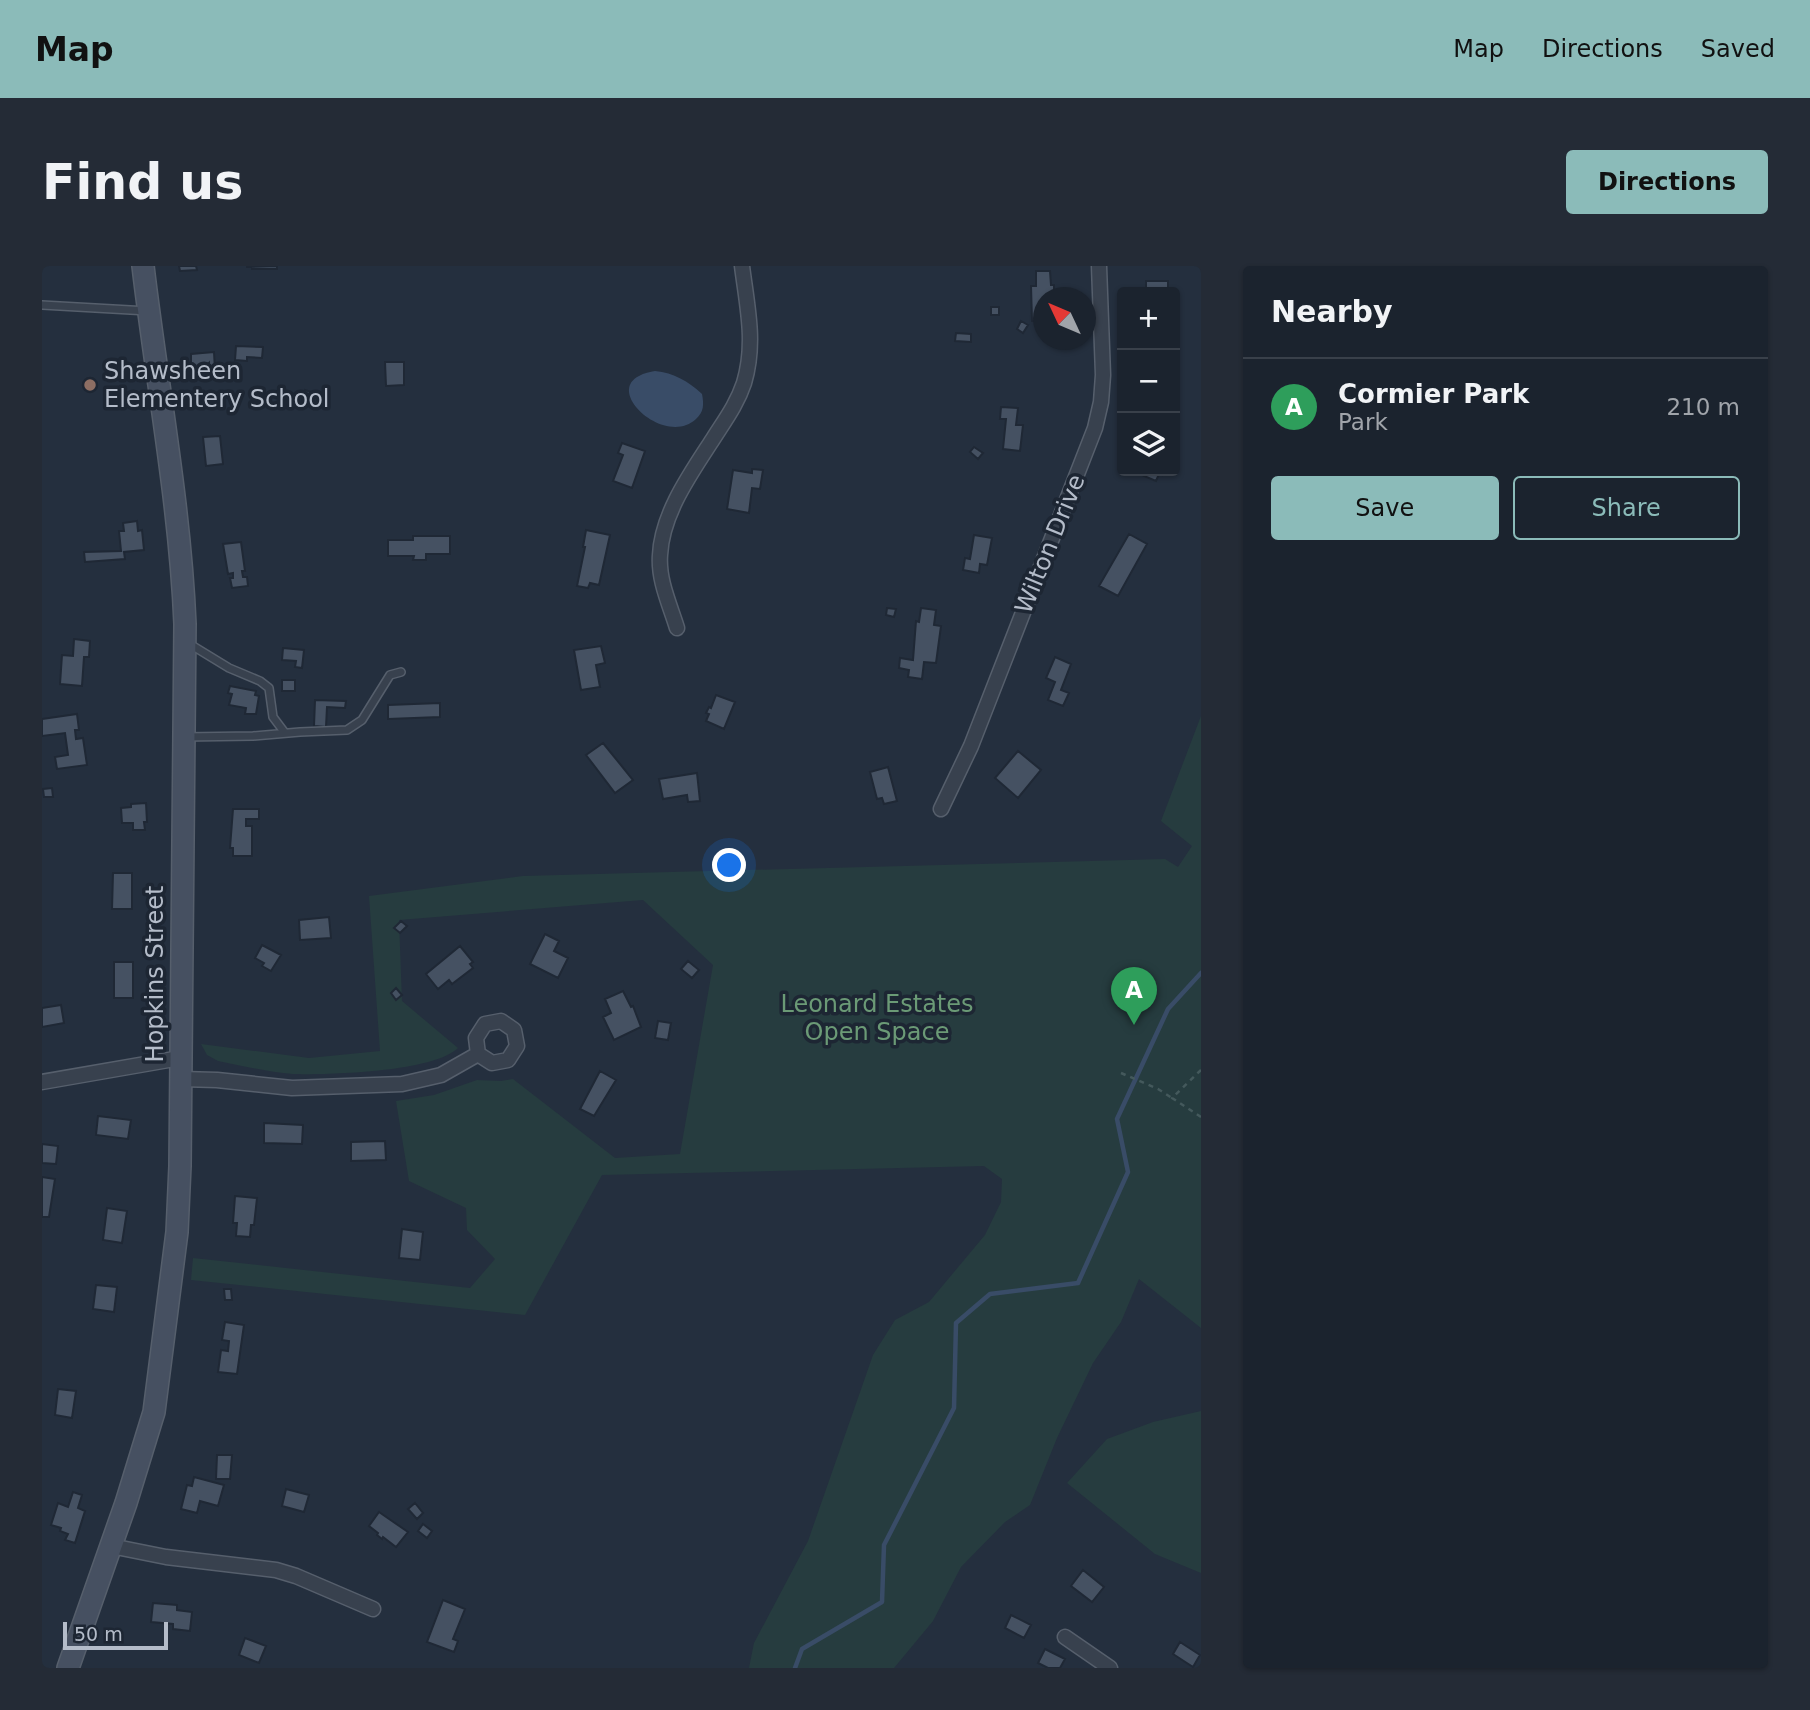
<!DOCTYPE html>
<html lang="en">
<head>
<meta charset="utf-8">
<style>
	body { margin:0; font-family:"DejaVu Sans",sans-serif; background:#242b36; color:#f1f3f6 }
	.controls { position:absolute; right:21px; top:21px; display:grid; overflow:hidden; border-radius:7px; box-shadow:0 2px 5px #0004 }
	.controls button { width:63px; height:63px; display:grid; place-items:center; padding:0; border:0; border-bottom:2px solid #39404a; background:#1b232e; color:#f1f3f6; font:35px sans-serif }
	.compass { position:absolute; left:991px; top:21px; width:63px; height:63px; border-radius:50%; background:#1b232e; box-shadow:0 2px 5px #0004; rotate:314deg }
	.scale { position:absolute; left:21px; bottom:18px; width:105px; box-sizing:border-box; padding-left:7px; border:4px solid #b4bcc9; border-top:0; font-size:19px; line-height:24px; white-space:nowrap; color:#b4bcc9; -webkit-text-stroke:5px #1d2633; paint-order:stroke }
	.you { position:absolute; left:688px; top:600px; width:24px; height:24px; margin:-18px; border:5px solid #fff; border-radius:50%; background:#1a73e8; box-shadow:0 0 0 10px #1a73e833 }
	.badge { display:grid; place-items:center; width:46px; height:46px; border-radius:50%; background:#8bbbb9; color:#fff; font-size:23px; font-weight:700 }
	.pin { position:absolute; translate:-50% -58px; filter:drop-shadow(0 2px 4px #0008) }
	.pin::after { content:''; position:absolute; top:37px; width:24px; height:21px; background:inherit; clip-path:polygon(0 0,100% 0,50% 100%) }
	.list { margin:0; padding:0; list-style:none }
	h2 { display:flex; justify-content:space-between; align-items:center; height:91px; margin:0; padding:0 28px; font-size:30px }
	h2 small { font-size:23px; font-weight:400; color:#a0a4aa }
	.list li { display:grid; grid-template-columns:46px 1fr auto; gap:21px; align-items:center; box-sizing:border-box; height:98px; padding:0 28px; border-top:2px solid #39404a }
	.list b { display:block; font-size:26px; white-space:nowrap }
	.list p { margin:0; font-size:23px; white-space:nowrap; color:#a0a4aa }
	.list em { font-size:23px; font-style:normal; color:#a0a4aa }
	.actions { display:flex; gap:14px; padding:21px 28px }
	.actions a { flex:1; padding:16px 0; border:2px solid #8bbbb9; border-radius:7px; text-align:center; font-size:24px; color:#8bbbb9 }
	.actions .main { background:#8bbbb9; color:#111 }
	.icon { flex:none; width:38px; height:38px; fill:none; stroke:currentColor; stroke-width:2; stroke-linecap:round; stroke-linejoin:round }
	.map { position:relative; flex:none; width:1159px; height:1402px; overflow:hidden; border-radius:7px }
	header { display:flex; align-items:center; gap:42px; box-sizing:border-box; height:98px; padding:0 35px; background:#8bbbb9; color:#111 }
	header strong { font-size:33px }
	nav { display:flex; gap:38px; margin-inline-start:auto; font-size:24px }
	.intro { display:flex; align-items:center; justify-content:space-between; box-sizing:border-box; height:168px; padding:0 42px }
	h1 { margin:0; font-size:49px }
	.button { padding:18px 32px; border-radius:7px; background:#8bbbb9; color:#111; font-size:24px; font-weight:700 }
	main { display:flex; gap:42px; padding:0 42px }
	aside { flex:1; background:#1b232e; border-radius:7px; box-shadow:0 2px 5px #0004 }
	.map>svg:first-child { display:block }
	.green { fill:#263c3f }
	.water { fill:#394c67 }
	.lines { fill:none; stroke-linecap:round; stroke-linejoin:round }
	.stream { stroke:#394c67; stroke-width:4.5 }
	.building { fill:#455162; stroke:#1f2835; stroke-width:2 }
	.lane-casing { stroke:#565f6c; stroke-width:10 }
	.street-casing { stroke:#565f6c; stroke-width:17 }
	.secondary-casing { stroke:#565f6c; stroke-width:24 }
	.path { stroke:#44595c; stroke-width:2.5; stroke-dasharray:5 5; stroke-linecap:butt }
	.lane { stroke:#38414e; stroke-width:7 }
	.street { stroke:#38414e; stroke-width:14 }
	.secondary { stroke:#465061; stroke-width:21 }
	.education-dot { fill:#8d6e63; stroke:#1d2633; stroke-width:2.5 }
	.labels { text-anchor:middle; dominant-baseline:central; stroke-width:7; stroke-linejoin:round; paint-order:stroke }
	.poi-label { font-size:24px; fill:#b4bcc9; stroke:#1d2633; text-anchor:start }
	.street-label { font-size:24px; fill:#b4bcc9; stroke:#1d2633 }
	.park-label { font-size:24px; fill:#6b9a76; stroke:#1d2633 }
</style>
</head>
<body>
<header>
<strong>Map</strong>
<nav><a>Map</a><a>Directions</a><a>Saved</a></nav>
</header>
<div class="intro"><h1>Find us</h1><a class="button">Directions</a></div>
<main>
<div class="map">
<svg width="1159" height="1402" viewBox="0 0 1159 1402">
	<rect width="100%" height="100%" fill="#242f3e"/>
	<path class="green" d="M1159 450V1062L1097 1013 1079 1056 1051 1097 1015 1172 988 1239 963 1256 919 1301 891 1355 852 1402H707L712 1377 766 1275 831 1089 853 1054 887 1036 943 969 959 936 960 913 942 900 560 909 483 1049 149 1014 151 992 428 1022 453 993 425 964 424 942 367 915 354 835 392 829 435 814 459 815 471 813 573 892 638 888 671 699 601 634 357 654 360 735 416 782C391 806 287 809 251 808 226 806 201 800 176 795L165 789 159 778 267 792 338 785 327 630 481 610 1123 593 1136 601 1150 580 1119 555Z
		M1159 1145V1307L1113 1288 1025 1217 1065 1173 1111 1156Z"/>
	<path class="water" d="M613 105C632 107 646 115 660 128 662 138 662 146 654 153 624 181 563 127 597 110 602 107 608 106 613 105Z"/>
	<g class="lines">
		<path class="stream" d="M753 1402 760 1383 840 1336 842 1279 912 1142 914 1057 948 1028 1036 1017 1086 906 1075 853 1126 743 1159 707"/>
	</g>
	<path class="building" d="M137 0H154L155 4 138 5Z
		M235 0V3H210V1H204Z
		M994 5H1008L1009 19H1012V32H1001V55H990L989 20H994Z
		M1104 15H1126V26H1104Z
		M949 41H957V49H949Z
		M979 55 986 59 981 67 975 63Z
		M914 67 929 68V76L913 75Z
		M194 80 221 81 220 92 205 91V95L193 94Z
		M172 86 173 104 167 105V97L163 101 152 102 149 99V88Z
		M343 96H362V119L344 120Z
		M263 124 272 127 270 134 260 131Z
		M959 141 976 142 974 159H981L978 185 961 183 964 153H958Z
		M178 170 181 198 164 200 161 171Z
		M580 177 603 185 590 222 571 215 581 189 576 187Z
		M932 181 941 187 936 193 928 186Z
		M710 203 721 204 718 223 710 222 707 247 685 243 691 204 710 207Z
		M1104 205H1123L1120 209 1117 208 1114 215 1102 210Z
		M95 255 96 265 100 264 102 284 82 286 83 293 43 296 42 286 79 285 77 265H82L81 257Z
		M544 264 568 269 557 319 548 317 546 322 535 320 543 281H541Z
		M1087 268 1105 278 1076 330 1057 320Z
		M932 269 950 272 945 299 938 298 937 307 921 304 923 292 928 293Z
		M371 270H408V288H384V294H371L372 290H346V274H371Z
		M199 276 203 305H200L201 311H205L206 320 190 322 188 312H191V307L186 308 181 278Z
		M845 342 854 343 852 351 844 349Z
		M879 342 894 344 892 359 899 360 894 397 882 396 880 413 866 411 867 404 857 402 858 392 871 394 874 355 877 356Z
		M32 373 48 375 47 391H42L40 420 18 418 20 389 31 390Z
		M559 380 563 397 554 399 558 421 539 424 532 384Z
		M241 382 262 384 260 402 253 401 254 395 240 394Z
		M1013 391 1029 398 1019 424 1027 427 1021 440 1006 434 1013 416 1004 412Z
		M240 414H253V425H240Z
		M188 420 214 425 213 429 217 430 214 448H203L204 442 187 439 190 428 186 427Z
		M674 429 693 436 682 463 664 455 667 448 664 447 667 441 669 442Z
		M273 434 304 435 303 442 285 441 284 461 272 460Z
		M398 437V451L346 453V439Z
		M35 448 37 464H33L34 473 41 472 45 499 15 503 13 491 26 489 23 467 0 470V453Z
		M561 477 591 514 573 527 544 489Z
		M976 485 999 504 976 532 953 512Z
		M846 501 855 535 842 538 840 532 835 533 828 506Z
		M655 507 658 535 646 536 645 529 621 533 617 513Z
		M10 522 11 531H2L1 523Z
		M104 537 105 556H102L103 564H91V557H80L79 542 89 541V538Z
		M191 543H217V553H204V560H210V590H191V582H188Z
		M71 607H90V643H70Z
		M287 651 289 672 258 674 257 654Z
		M359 655 365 660 358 667 352 662Z
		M503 668 517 675 512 685 526 692 516 712 488 698Z
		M220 679 239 689 229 705 220 700 222 697 213 692Z
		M418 680 431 696 428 698 431 702 410 718 407 714 396 723 384 708Z
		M646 695 657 704 650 712 639 703Z
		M72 696H91V732H72Z
		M354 722 360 729 354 734 349 727Z
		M581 725 589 741 591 740 599 761 572 774 561 751 569 747 563 733Z
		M19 739 22 757 0 761V742Z
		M616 755 629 757 626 774 613 772Z
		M558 805 574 814 552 850 538 843Z
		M56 850 89 854 86 873 54 869Z
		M222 857 261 859 260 878 222 877Z
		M343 875 344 894 309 895V876Z
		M0 878 16 880 14 898 0 897Z
		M0 911 13 913 7 951H0Z
		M193 930 215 932 212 959H209L208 971 194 970 195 957H191Z
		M65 942 85 945 80 977 61 974Z
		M360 963 381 966 378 994 357 992Z
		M54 1019 75 1021 72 1046 51 1043Z
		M182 1023H189L190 1034H183Z
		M183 1056 202 1059 195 1108 176 1106 179 1084 186 1085 187 1075 180 1074Z
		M16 1123 34 1125 30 1152 13 1149Z
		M175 1189H190L188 1213H174Z
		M152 1211 182 1219 176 1240 158 1235 155 1247 139 1243 145 1219 150 1220Z
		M244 1223 267 1229 262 1246 240 1240Z
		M31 1226 40 1229 36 1242 43 1245 33 1277 23 1274 26 1268 18 1265 19 1262 9 1259 16 1237 26 1241Z
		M373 1237 381 1247 375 1253 366 1243Z
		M337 1246 366 1266 354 1281 341 1271 340 1273 335 1269 336 1267 327 1260Z
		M381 1258 390 1265 385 1272 376 1265Z
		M1041 1304 1062 1321 1050 1336 1029 1320Z
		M401 1334 423 1343 411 1373 416 1375 412 1386 385 1376Z
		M111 1337 135 1339V1344L150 1346 148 1365 131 1363V1358L109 1356Z
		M969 1349 989 1359 982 1372 963 1362Z
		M203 1372 224 1380 217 1397 197 1389Z
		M1138 1376 1158 1389 1151 1401 1131 1388Z
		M1003 1383 1023 1393 1018 1402H1006L996 1397Z"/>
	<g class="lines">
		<g class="lane-casing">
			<path id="lane" d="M0 39 106 45
				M146 377 187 402 218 415 227 422 231 451 243 467
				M143 471 211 470 258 466 305 464 320 454 348 409 359 406"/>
		</g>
		<g class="street-casing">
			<path id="street" d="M635 362C628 339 616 314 618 289 620 247 649 207 671 173 683 154 695 138 702 117 714 77 705 40 700 0
				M899 543 929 480 1053 162 1059 136 1061 109 1057 0
				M139 813 175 814 250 822 360 818 399 809 436 788 434 772 443 758 459 755 472 764 475 780 466 794 450 797 436 788
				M0 816 138 792
				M69 1280 124 1291 234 1304 254 1310 331 1343
				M1023 1371 1068 1402"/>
		</g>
		<g class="secondary-casing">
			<path id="secondary" d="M26 1402 84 1237 112 1146 135 966 138 900 143 358C138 238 115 119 101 0"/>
		</g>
		<path class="path" d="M1159 804 1130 832 1159 851
			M1079 807 1116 823 1130 832"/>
		<use href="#lane" class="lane"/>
		<use href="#street" class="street"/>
		<use href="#secondary" class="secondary"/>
	</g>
	<circle class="education-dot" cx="48" cy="119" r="7"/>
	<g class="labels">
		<g class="poi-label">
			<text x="62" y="105">Shawsheen<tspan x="62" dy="28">Elementery School</tspan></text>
		</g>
		<g class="street-label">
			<text transform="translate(1008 278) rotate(-68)">Wilton Drive</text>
			<text transform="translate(113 708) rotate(-90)">Hopkins Street</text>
		</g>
		<g class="park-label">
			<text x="835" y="738">Leonard Estates<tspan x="835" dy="28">Open Space</tspan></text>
		</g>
	</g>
</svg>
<div class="controls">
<button>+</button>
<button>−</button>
<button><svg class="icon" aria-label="layers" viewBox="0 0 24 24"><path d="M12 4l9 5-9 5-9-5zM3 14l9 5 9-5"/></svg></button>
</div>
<svg class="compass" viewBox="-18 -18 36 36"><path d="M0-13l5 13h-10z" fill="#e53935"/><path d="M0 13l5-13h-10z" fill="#a0a4aa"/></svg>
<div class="scale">50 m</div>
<div class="you"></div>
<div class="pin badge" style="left:1092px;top:759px;background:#2e9e5b">A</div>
</div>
<aside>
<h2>Nearby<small></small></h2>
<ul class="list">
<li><span class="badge" style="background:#2e9e5b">A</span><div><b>Cormier Park</b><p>Park</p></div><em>210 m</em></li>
</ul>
<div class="actions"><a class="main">Save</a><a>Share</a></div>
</aside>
</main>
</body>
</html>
